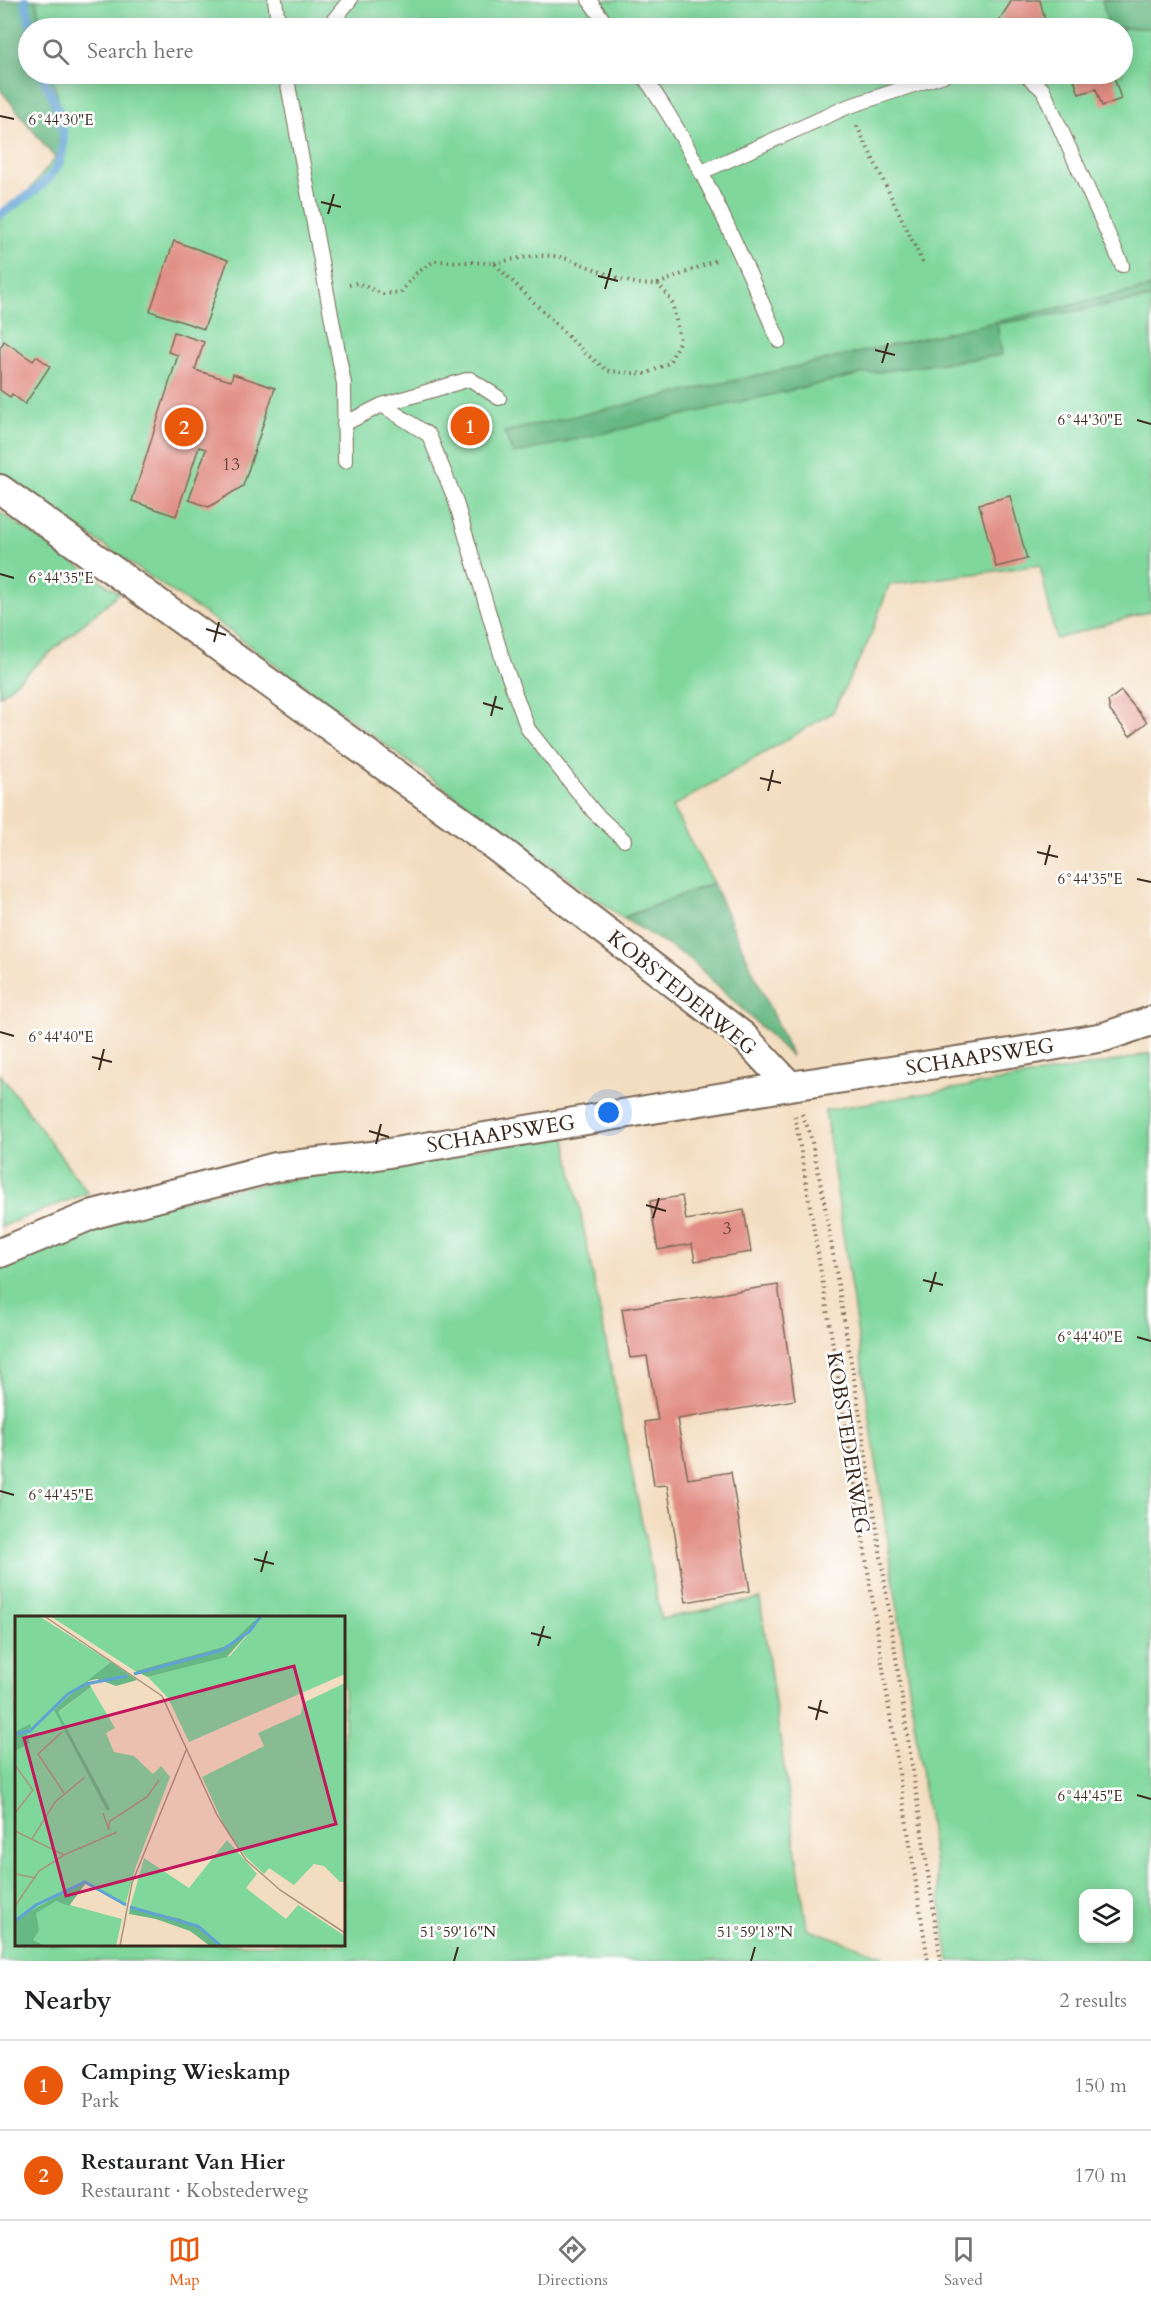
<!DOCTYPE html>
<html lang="en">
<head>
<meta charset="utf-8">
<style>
	body { margin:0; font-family:Cardo,serif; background:#f6f6f6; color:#202124 }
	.controls { position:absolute; right:18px; bottom:18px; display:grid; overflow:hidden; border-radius:12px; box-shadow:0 3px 15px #0003 }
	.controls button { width:54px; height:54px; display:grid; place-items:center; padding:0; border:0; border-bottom:2px solid #e0e0e0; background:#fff; color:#202124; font:30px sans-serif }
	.you { position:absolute; left:609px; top:1113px; width:21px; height:21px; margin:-15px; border:4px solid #fff; border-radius:50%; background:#1a73e8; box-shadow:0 0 0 9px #1a73e833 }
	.badge { display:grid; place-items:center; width:39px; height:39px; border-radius:50%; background:#ea580c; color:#fff; font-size:20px; font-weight:700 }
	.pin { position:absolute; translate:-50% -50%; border:3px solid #fff; box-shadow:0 2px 6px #0006 }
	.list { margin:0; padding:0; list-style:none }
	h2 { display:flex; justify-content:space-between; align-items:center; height:78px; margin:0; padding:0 24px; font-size:26px }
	h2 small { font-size:20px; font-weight:400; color:#757577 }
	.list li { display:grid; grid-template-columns:39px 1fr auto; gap:18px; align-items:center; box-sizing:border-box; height:90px; padding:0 24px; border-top:2px solid #e0e0e0 }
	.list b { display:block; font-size:22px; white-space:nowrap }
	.list p { margin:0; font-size:20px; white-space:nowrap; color:#757577 }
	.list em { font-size:20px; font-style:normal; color:#757577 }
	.icon { flex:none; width:33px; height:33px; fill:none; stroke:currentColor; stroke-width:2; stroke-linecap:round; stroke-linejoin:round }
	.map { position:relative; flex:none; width:1151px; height:1961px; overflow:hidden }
	.search { position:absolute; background:#fff; box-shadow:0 3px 15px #0003; left:18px; right:18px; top:18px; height:66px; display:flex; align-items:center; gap:15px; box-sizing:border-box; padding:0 21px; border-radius:33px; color:#757577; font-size:22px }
	.sheet { height:258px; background:#fff }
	nav { display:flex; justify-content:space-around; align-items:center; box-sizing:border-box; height:84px; border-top:2px solid #e0e0e0; background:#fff; font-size:16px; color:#757577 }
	nav a { display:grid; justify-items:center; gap:3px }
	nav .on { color:#ea580c }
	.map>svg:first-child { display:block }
	.green { fill:#7fd79c; stroke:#5d805d; stroke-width:1.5; fill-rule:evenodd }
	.forest { fill:#67b884; stroke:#517151; stroke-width:1.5 }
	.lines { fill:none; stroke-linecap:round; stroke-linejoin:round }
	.stream { stroke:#60a2d3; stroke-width:9 }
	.building { fill:#e18d83 }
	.service-casing { stroke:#7b6957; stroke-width:16 }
	.minor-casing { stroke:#7b6957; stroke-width:32 }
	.path { stroke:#7b6957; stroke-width:4; stroke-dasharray:1.5 4.5; stroke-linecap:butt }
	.service { stroke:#fff; stroke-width:14 }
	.minor { stroke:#fff; stroke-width:28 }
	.ticks { fill:none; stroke:#3b2a1e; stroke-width:2 }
	.labels { text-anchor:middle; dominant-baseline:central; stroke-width:5; stroke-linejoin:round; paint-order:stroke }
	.number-label { font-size:18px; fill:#644337 }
	.street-label { font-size:21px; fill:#3b2a1e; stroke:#fff }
	.inset-river { fill:none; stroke:#60a2d3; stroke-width:3 }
	.inset-road { fill:none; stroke:#a9957f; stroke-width:1.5 }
	.view { fill:#c2185b; fill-opacity:0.15; stroke:#c2185b; stroke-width:3 }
	.inset-edge { fill:none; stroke:#3b2a1e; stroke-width:3 }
	.ticks-label { font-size:15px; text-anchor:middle; fill:#3b2a1e; stroke:#fff; stroke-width:5; stroke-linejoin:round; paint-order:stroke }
</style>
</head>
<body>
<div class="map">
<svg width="1151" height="1961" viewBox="0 0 1151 1961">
	<rect width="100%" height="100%" fill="#fff"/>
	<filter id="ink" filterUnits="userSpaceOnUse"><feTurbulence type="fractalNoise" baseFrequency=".0167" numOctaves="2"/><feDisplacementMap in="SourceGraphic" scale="12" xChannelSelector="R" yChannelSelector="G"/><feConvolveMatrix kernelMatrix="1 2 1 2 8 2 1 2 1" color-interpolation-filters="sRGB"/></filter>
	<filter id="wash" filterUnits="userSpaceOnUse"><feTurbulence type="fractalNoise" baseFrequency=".008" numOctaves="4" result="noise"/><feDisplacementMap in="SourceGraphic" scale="24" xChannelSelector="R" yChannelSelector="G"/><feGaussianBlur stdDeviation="1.35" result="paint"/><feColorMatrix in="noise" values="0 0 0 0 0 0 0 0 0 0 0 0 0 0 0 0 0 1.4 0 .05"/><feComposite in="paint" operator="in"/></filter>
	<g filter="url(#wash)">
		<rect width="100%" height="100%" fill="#f3ddc0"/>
		<path class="green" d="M16 0H1151V611L1056 639 1040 565 889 585 869 640 832 713 672 807 713 883 623 918 217 622 0 475V220L28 192 58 155 36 74H1122V28H28Z
			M0 512 119 593 0 696Z
			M1151 1053V1961H949L825 1110 1024 1077 1122 1060ZM1084 1894H1128V1938H1084Z
			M0 1074 88 1193 0 1227Z
			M565 1135 661 1619 760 1599 807 1928 883 1956 884 1961H0V1265L80 1233 162 1205 245 1187ZM16 1618H344V1944H16Z"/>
		<path class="forest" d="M0 0H36L42 28H28V74H51C58 100 73 133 55 158L0 89Z
			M1102 0H1151V28H1109Z
			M1151 287V298L997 324 1002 355 862 374 513 454 504 432Z
			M713 883 791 1055V1056L689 958 623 918Z"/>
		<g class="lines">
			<path class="stream" d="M25 0 31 28
				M0 215C15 203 36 193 49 178 78 145 57 107 42 74"/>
		</g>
		<g id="blocks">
			<path class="building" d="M1012 0H1040L1045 21 1013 28H1002L1000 19Z
				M1072 74H1113L1121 99 1102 106 1096 89 1079 94Z
				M174 241 228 260 204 329 150 311Z
				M174 332 204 342 195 370 231 381 233 374 275 388 243 486 209 507 189 500 206 449 199 447 176 516 132 501 178 355 168 352Z
				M4 341 33 361 36 356 50 366 25 404 12 394 10 397 0 390V348Z
				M1010 496 1027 559 996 567 979 504Z
				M1121 691 1147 722 1130 736 1110 711 1108 701Z
				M682 1196 686 1220 744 1210 751 1252 695 1261 692 1244 658 1250 650 1201Z
				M778 1285 795 1400 677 1419 688 1479 731 1472 750 1591 686 1602 667 1485 654 1486 645 1422 658 1420 647 1356 630 1358 622 1309Z"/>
		</g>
	</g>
	<g filter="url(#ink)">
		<use href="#blocks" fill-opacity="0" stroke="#7b6957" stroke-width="1.5"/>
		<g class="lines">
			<g class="service-casing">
				<path id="service" d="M275 0 279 28
					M589 0 609 28
					M327 28 350 0
					M286 74 344 384 345 461
					M642 74C700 156 738 249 779 341
					M1025 74 1043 90 1122 265
					M702 172 847 107 947 74
					M382 405 429 435 455 499 503 661 528 729 594 812 624 840
					M344 424 382 405 470 379 499 398"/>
			</g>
			<g class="minor-casing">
				<path id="minor" d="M0 489 479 834 743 1036 790 1086
					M0 1253 94 1214 276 1167 371 1156 790 1086 1017 1052 1104 1037 1151 1021"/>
			</g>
			<path class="path" d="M857 126 924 265
				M658 284 716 260
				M349 285 357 283 383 294 401 292 415 274 434 261 494 263 585 353 608 371 646 374 669 363 680 340 672 301 658 284C626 288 594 266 564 258 542 252 516 259 494 263
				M802 1114 810 1133 824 1200 859 1409 941 1961
				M795 1116 834 1351 928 1961"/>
			<use href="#service" class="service"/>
			<use href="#minor" class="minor"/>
		</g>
	</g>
	<path class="ticks" d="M0 116 14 119M321 202 341 207M328 214 334 194M598 276 618 281M605 289 611 268M875 350 895 355M882 363 888 343M1137 420 1151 424M0 574 14 578M206 629 226 635M214 642 219 622M483 703 503 709M491 716 496 696M760 778 781 783M768 791 773 770M1037 852 1058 857M1045 865 1050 845M1137 879 1151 882M0 1032 14 1036M92 1057 112 1062M99 1070 104 1049M369 1131 389 1137M376 1144 381 1124M646 1205 666 1211M653 1218 659 1198M923 1280 943 1285M930 1292 936 1272M1137 1337 1151 1341M0 1491 14 1495M254 1559 274 1564M261 1572 267 1551M531 1633 551 1638M538 1646 544 1626M808 1707 828 1713M816 1720 821 1700M1137 1795 1151 1799M454 1961 458 1947M751 1961 755 1947"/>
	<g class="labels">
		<g class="number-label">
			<text x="231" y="464">13</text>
			<text x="727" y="1228">3</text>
		</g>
		<g class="street-label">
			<text transform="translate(682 993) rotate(39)">KOBSTEDERWEG</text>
			<text transform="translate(980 1057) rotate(-9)">SCHAAPSWEG</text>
			<text transform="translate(501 1134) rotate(-9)">SCHAAPSWEG</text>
			<text transform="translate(848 1443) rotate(81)">KOBSTEDERWEG</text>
		</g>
	</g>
	<g transform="translate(15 1616)">
		<rect width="330" height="330" fill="#f3ddc0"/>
		<path d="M0 0H24L96 46 39 94 45 95 76 71 100 112 91 117 99 136 119 140 138 158 146 150 155 161 120 253 110 290 71 267 40 285 107 303 101 330H0ZM35 0H330V58L174 126 153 82 133 61 215 40 245 4 214 29 120 55ZM330 67V266H325L309 250 299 248 279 269 254 252 249 258 231 241 211 214 187 161 249 130 243 117 286 98 288 87ZM212 224 242 258 231 272 271 303 283 289 330 320V330H206L164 302 115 292 129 242 174 272Z" fill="#7fd79c"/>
		<path d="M245 4 212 41 133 61 120 55 214 29 239 5ZM96 46 122 64 101 70 82 63 73 65 76 71 43 96 95 193 92 195 39 94 57 77ZM15 108 16 112 11 116 15 127 0 135V116ZM66 267H71L54 290 41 285 21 297 24 314 18 324 30 330H0V304ZM115 292 164 302 188 313 206 330H195L175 315 141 303 114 298Z" fill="#67b884"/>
		<path class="inset-river" d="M119 58 207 34 234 16 246 0M0 118 15 115 53 78 71 68 112 60M115 291 183 310 206 330M0 305 21 289 70 266 111 289"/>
		<path class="inset-road" d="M29 0 147 80 202 199 231 244 265 274 330 317M47 116 23 138 49 177M0 149 18 174 0 197M88 197 94 214M93 213 95 205 132 181 144 164M0 215 49 239 102 216M17 223 40 186 70 161M0 258 21 262M0 290 24 255 49 239M105 330 117 267 172 132"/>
		<path class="view" d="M279 50 321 208 51 280 9 122Z"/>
		<rect width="330" height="330" class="inset-edge"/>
	</g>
	<g class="ticks-label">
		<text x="61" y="125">6°44'30"E</text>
		<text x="1090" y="425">6°44'30"E</text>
		<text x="61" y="583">6°44'35"E</text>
		<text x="1090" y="884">6°44'35"E</text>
		<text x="61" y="1042">6°44'40"E</text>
		<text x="1090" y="1342">6°44'40"E</text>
		<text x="61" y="1500">6°44'45"E</text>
		<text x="1090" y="1801">6°44'45"E</text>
		<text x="458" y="1937">51°59'16"N</text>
		<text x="755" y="1937">51°59'18"N</text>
	</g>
</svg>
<div class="controls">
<button><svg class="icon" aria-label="layers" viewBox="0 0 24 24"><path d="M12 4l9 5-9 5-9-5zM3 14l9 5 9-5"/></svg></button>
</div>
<div class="you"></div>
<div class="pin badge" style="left:470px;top:426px">1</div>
<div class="pin badge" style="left:184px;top:427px">2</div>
<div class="search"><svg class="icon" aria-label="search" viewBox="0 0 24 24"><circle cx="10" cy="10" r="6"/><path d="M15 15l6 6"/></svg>Search here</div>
</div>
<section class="sheet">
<h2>Nearby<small>2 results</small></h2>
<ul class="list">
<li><span class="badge">1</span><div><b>Camping Wieskamp</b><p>Park</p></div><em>150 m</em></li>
<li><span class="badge">2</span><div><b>Restaurant Van Hier</b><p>Restaurant · Kobstederweg</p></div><em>170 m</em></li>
</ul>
</section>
<nav>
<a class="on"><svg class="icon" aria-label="map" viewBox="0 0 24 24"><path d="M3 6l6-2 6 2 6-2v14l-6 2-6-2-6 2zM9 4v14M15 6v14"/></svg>Map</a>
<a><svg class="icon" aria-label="directions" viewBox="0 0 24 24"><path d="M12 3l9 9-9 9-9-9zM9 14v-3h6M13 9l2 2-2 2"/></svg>Directions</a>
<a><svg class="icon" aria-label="saved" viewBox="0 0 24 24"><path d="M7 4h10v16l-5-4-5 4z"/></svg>Saved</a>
</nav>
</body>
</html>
